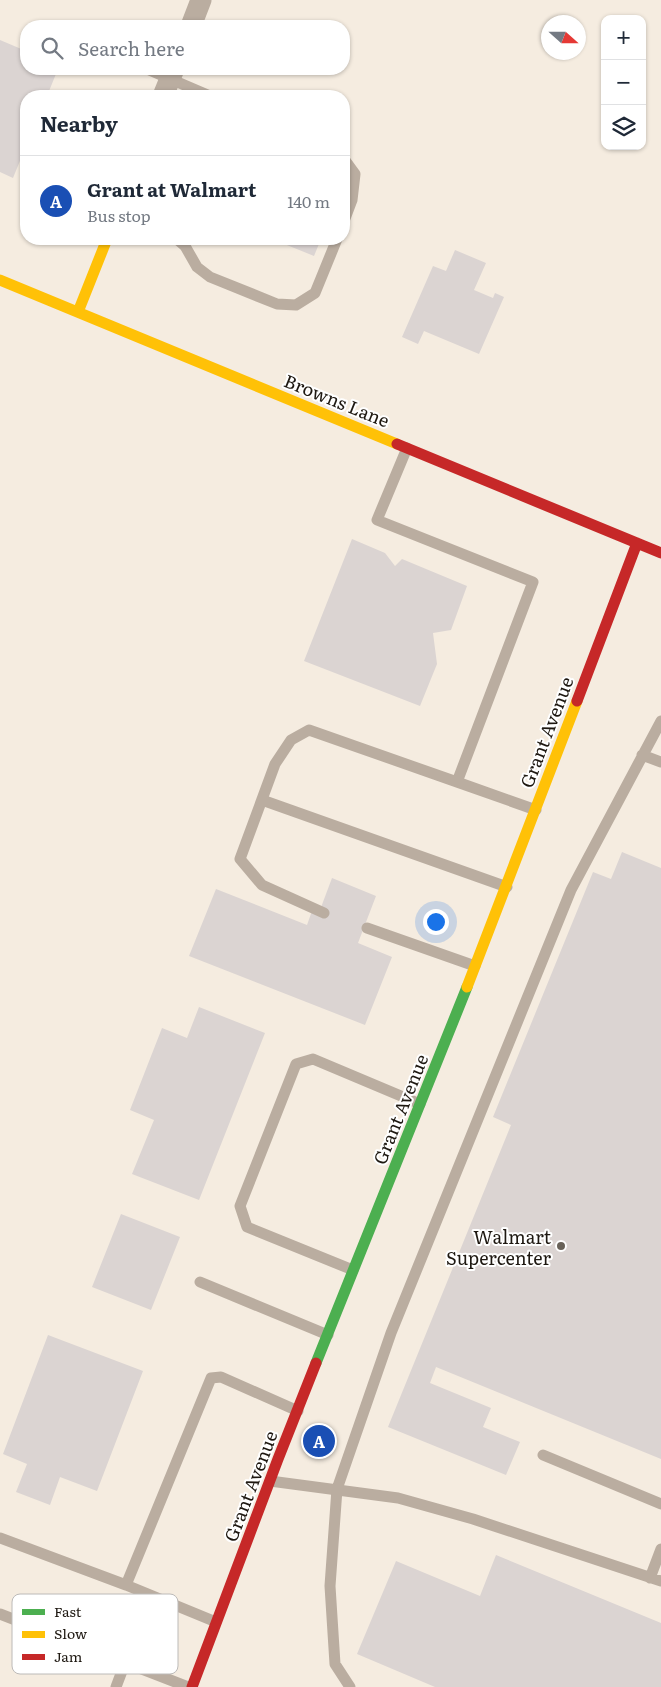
<!DOCTYPE html>
<html lang="en">
<head>
<meta charset="utf-8">
<style>
	body { margin:0; font-family:Literata,serif; background:#f6f6f7; color:#1f2937 }
	.controls { position:absolute; right:15px; top:15px; display:grid; overflow:hidden; border-radius:10px; box-shadow:0 1px 4px #0004 }
	.controls button { width:45px; height:45px; display:grid; place-items:center; padding:0; border:0; border-bottom:1px solid #e0e1e3; background:#fff; color:#1f2937; font:25px sans-serif }
	.compass { position:absolute; left:541px; top:15px; width:45px; height:45px; border-radius:50%; background:#fff; box-shadow:0 1px 4px #0004; rotate:111deg }
	.you { position:absolute; left:435px; top:921px; width:18px; height:18px; margin:-12px; border:4px solid #fff; border-radius:50%; background:#1a73e8; box-shadow:0 0 0 8px #1a73e833 }
	.badge { display:grid; place-items:center; width:32px; height:32px; border-radius:50%; background:#696259; color:#fff; font-size:16px; font-weight:700 }
	.pin { position:absolute; translate:-50% -50%; border:2px solid #fff; box-shadow:0 1px 5px #0006 }
	.list { margin:0; padding:0; list-style:none }
	h2 { display:flex; justify-content:space-between; align-items:center; height:65px; margin:0; padding:0 20px; font-size:21px }
	h2 small { font-size:16px; font-weight:400; color:#747a83 }
	.list li { display:grid; grid-template-columns:32px 1fr auto; gap:15px; align-items:center; box-sizing:border-box; height:90px; padding:0 20px; border-top:1px solid #e0e1e3 }
	.list b { display:block; font-size:19px; white-space:nowrap }
	.list p { margin:0; font-size:16px; white-space:nowrap; color:#747a83 }
	.list em { font-size:16px; font-style:normal; color:#747a83 }
	.icon { flex:none; width:28px; height:28px; fill:none; stroke:currentColor; stroke-width:2; stroke-linecap:round; stroke-linejoin:round }
	.map { position:relative; flex:none; width:661px; height:1687px; overflow:hidden }
	.search { position:absolute; background:#fff; box-shadow:0 1px 4px #0004; left:20px; top:20px; width:330px; height:55px; display:flex; align-items:center; gap:12px; box-sizing:border-box; padding:0 18px; border-radius:20px; color:#747a83; font-size:19px }
	.panel { position:absolute; background:#fff; box-shadow:0 1px 4px #0004; left:20px; top:90px; width:330px; height:155px; border-radius:20px }
	.map>svg:first-child { display:block }
	.building { fill:#dbd4d2 }
	.lines { fill:none; stroke-linecap:round; stroke-linejoin:round }
	.lane { stroke:#baada0; stroke-width:11 }
	.street { stroke:#baada0; stroke-width:21 }
	.fast { stroke:#4caf50; stroke-width:11 }
	.slow { stroke:#ffc107; stroke-width:11 }
	.jam { stroke:#c62828; stroke-width:11 }
	.poi-dot { fill:#696259; stroke:#fff; stroke-width:2 }
	.labels { text-anchor:middle; dominant-baseline:central; stroke-width:4; stroke-linejoin:round; paint-order:stroke }
	.street-label { font-size:18px; fill:#1e1811; stroke:#fff }
	.poi-label { font-size:18px; fill:#1e1811; stroke:#fff; text-anchor:end }
	.key { fill:#fff; stroke:#bcbab8; stroke-width:1 }
	.key-label { font-size:14px; fill:#1e1811 }
</style>
</head>
<body>
<div class="map">
<svg width="661" height="1687" viewBox="0 0 661 1687">
	<rect width="100%" height="100%" fill="#f5ece0"/>
	<path class="building" d="M0 40 26 51V69H58L47 96H26V146L13 178 0 172Z
		M272 239H321L314 256Z
		M455 250 486 263 474 290 493 298 495 293 504 297 479 354 424 331 418 344 402 337 433 266 446 271Z
		M352 539 385 553 395 566 402 559 467 586 451 630 433 633 437 664 420 706 304 661Z
		M622 852 661 868V1459L436 1367 430 1383 491 1408 483 1427 520 1442 506 1475 388 1427 511 1125 493 1117 593 872 611 879Z
		M332 878 376 896 358 943 392 957 365 1025 189 956 216 889 307 925 313 908 320 910Z
		M199 1007 265 1033 199 1200 132 1174 154 1120 130 1110 162 1028 187 1038Z
		M121 1214 180 1237 151 1310 92 1287Z
		M48 1335 143 1371 97 1491 60 1477 50 1505 16 1492 27 1464 3 1454Z
		M496 1555 661 1623V1687H435L357 1654 396 1561 480 1596Z"/>
	<g class="lines">
		<path class="lane" d="M147 69 210 96
			M344 159 355 174 352 200 344 221
			M177 239 185 246 197 267 210 277 277 304 296 305 315 293 337 239
			M407 448 377 520 533 582 457 782 536 810
			M642 755 661 762
			M262 800 507 887
			M324 913 262 885 240 859 275 764 291 740 309 730 457 782
			M367 928 475 966
			M353 1270 247 1227 240 1206 296 1064 313 1059 420 1104
			M200 1282 328 1335
			M543 1455 661 1504
			M270 1481 398 1498 473 1519 661 1581
			M0 1538 126 1585
			M650 1578 661 1549
			M0 1614 188 1687
			M216 1622 126 1585 211 1378 221 1377 298 1411
			M116 1687 125 1663
			M350 1687 335 1664 330 1586 337 1489 391 1333 571 890 661 721"/>
		<path class="street" d="M191 26 201 0
			M163 96 174 69"/>
		<path class="fast" d="M316 1363 467 987"/>
		<path class="slow" d="M0 280 397 444
			M78 312 107 239
			M467 987 577 701"/>
		<path class="jam" d="M397 444 661 553
			M577 701 637 543
			M192 1687 278 1459 316 1363"/>
	</g>
	<circle class="poi-dot" cx="561" cy="1246" r="5"/>
	<g class="labels">
		<g class="street-label">
			<text transform="translate(337 400) rotate(22)">Browns Lane</text>
			<text transform="translate(546 732) rotate(-69)">Grant Avenue</text>
			<text transform="translate(400 1109) rotate(-68)">Grant Avenue</text>
			<text transform="translate(250 1486) rotate(-69)">Grant Avenue</text>
		</g>
		<g class="poi-label">
			<text x="551" y="1236">Walmart<tspan x="551" dy="21">Supercenter</tspan></text>
		</g>
	</g>
	<rect x="12" y="1594" width="166" height="80" rx="8" class="key"/>
	<rect x="22" y="1609" width="23" height="6" fill="#4caf50"/>
	<rect x="22" y="1631" width="23" height="7" fill="#ffc107"/>
	<rect x="22" y="1654" width="23" height="6" fill="#c62828"/>
	<g class="key-label">
		<text x="54" y="1617">Fast</text>
		<text x="54" y="1639">Slow</text>
		<text x="54" y="1662">Jam</text>
	</g>
</svg>
<div class="controls">
<button>+</button>
<button>−</button>
<button><svg class="icon" aria-label="layers" viewBox="0 0 24 24"><path d="M12 4l9 5-9 5-9-5zM3 14l9 5 9-5"/></svg></button>
</div>
<svg class="compass" viewBox="-18 -18 36 36"><path d="M0-13l5 13h-10z" fill="#e53935"/><path d="M0 13l5-13h-10z" fill="#747a83"/></svg>
<div class="you"></div>
<div class="pin badge" style="left:319px;top:1441px;background:#1a4fb4">A</div>
<div class="search"><svg class="icon" aria-label="search" viewBox="0 0 24 24"><circle cx="10" cy="10" r="6"/><path d="M15 15l6 6"/></svg>Search here</div>
<section class="panel">
<h2>Nearby<small></small></h2>
<ul class="list">
<li><span class="badge" style="background:#1a4fb4">A</span><div><b>Grant at Walmart</b><p>Bus stop</p></div><em>140 m</em></li>
</ul>
</section>
</div>
</body>
</html>
